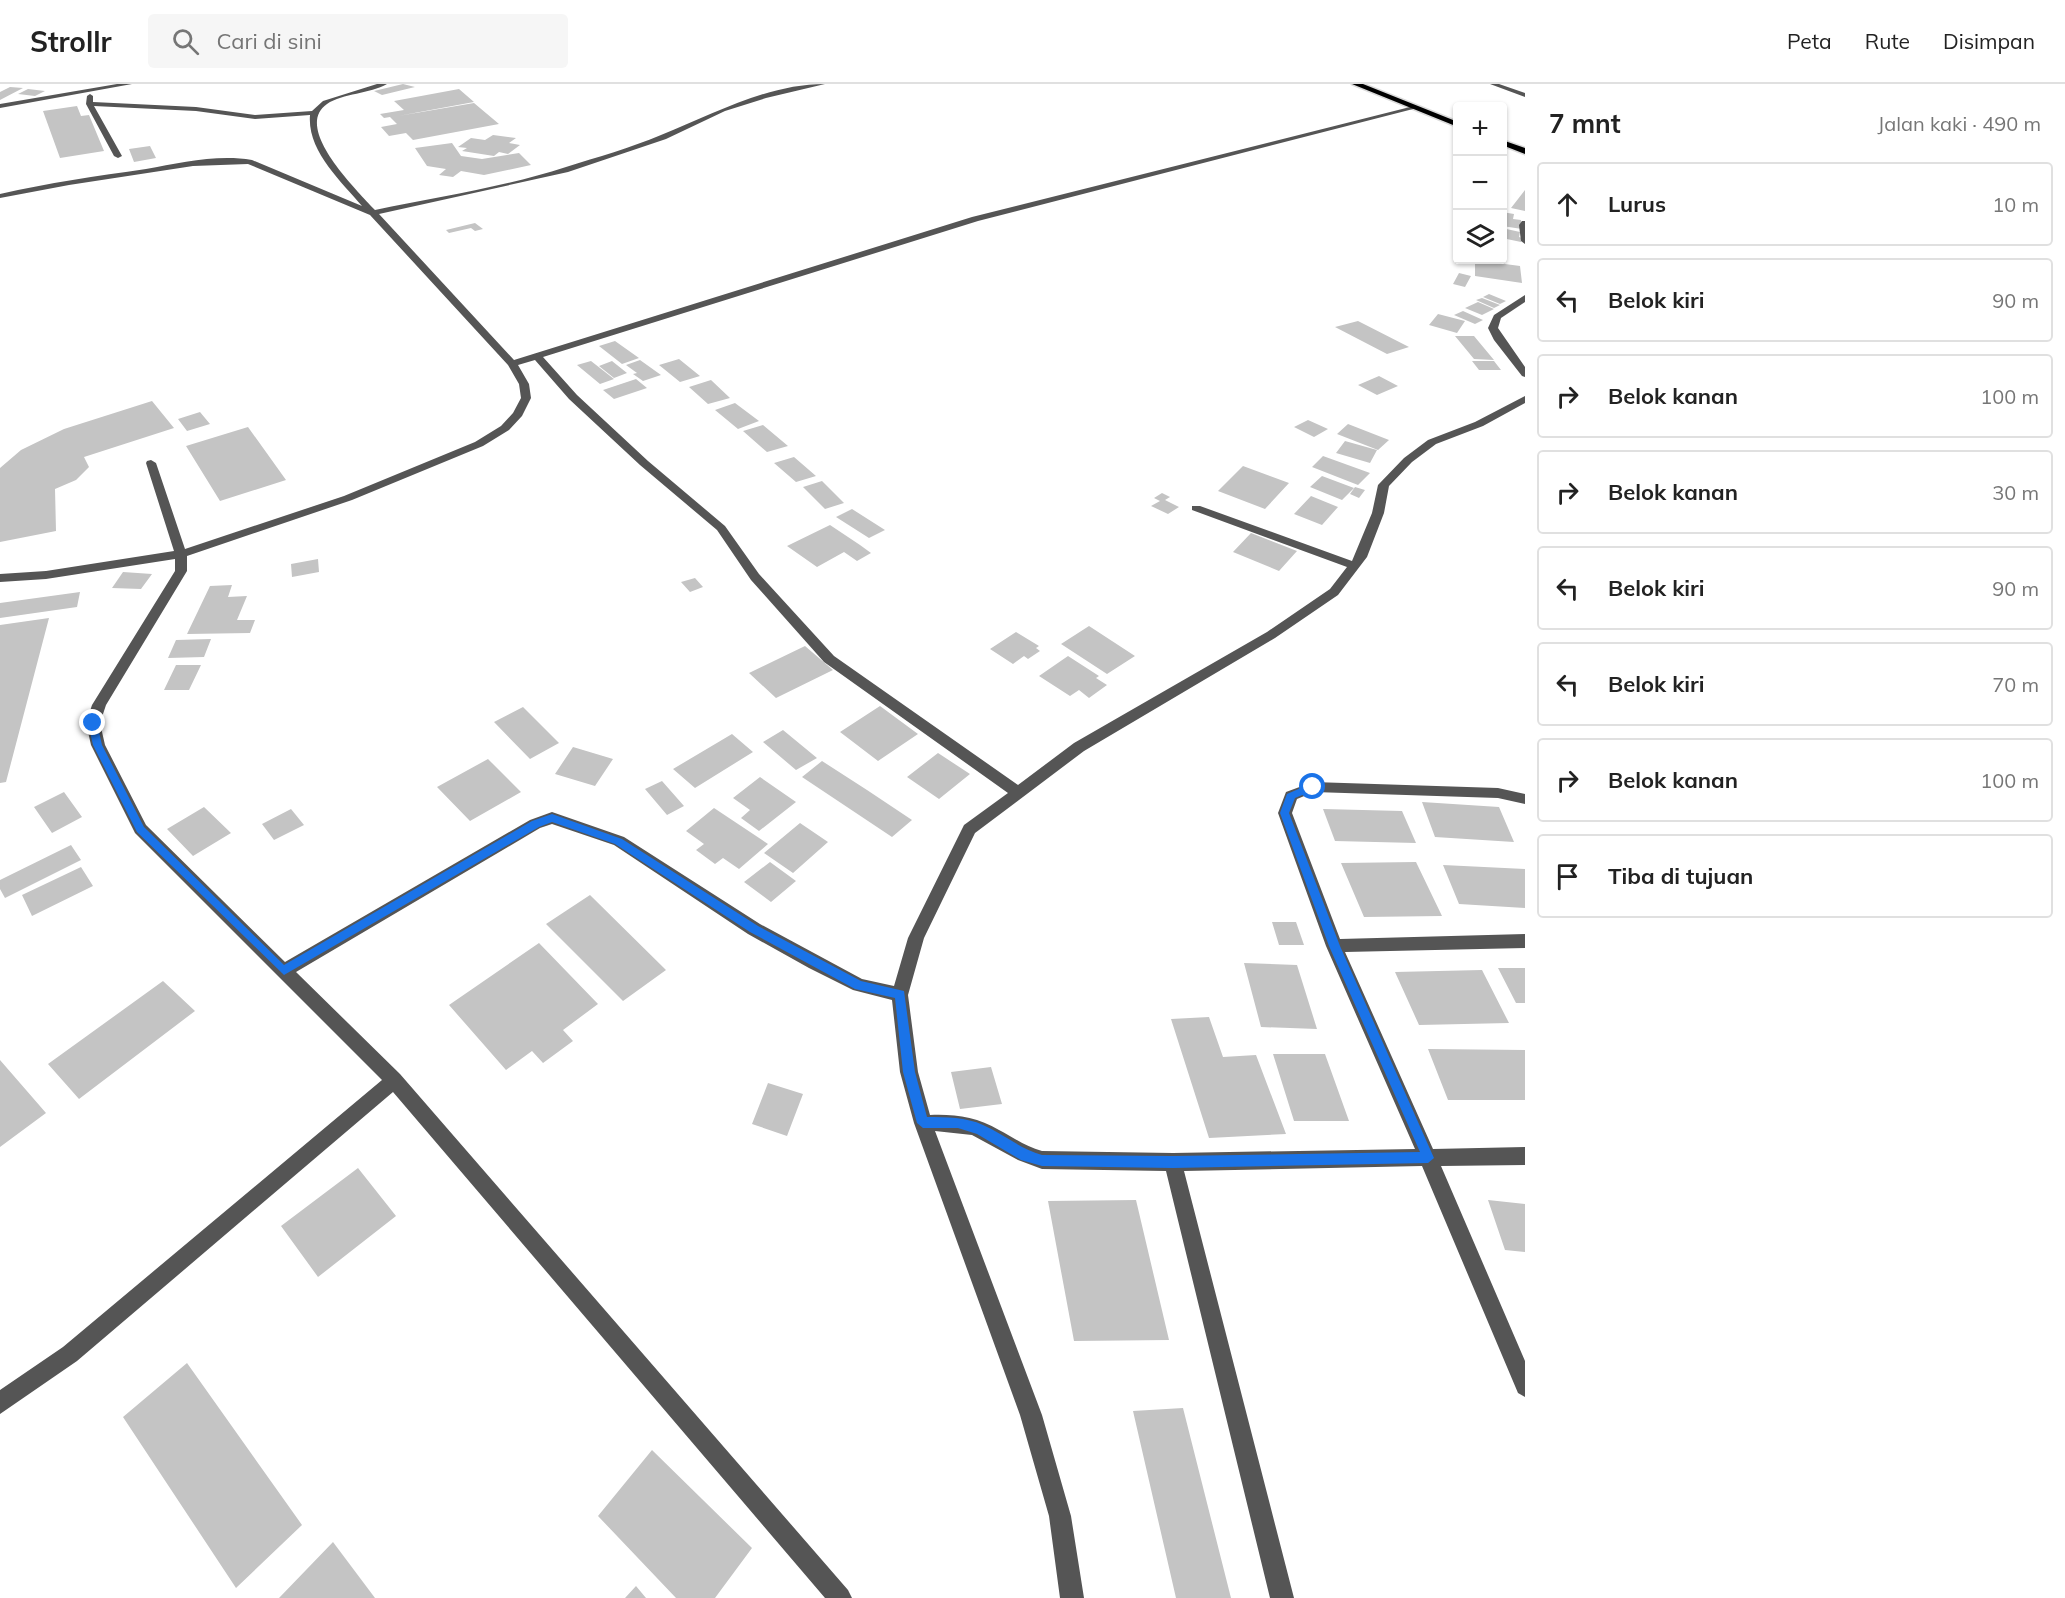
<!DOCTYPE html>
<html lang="id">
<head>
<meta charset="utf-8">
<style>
	body { margin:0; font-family:Mulish,sans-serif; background:#f6f6f6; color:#222 }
	.controls { position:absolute; right:18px; top:18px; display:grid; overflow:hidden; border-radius:6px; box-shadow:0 2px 4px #0004 }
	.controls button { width:54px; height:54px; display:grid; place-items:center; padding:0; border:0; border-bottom:2px solid #e0e0e0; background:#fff; color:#222; font:30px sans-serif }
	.stop { position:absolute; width:18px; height:18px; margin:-14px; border:4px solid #1a73e8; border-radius:50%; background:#fff }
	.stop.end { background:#1a73e8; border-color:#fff; box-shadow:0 2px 6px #0008 }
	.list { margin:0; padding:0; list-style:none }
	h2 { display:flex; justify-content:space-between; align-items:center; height:78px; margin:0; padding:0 24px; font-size:26px }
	h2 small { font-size:20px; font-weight:400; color:#767676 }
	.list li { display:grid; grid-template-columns:39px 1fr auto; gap:18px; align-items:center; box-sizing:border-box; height:84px; margin:0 12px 12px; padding:0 12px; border:2px solid #e0e0e0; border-radius:6px }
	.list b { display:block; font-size:22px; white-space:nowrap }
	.list em { font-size:20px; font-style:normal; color:#767676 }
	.icon { flex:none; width:33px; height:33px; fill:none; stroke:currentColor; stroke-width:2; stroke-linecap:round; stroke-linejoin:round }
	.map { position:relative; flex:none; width:1525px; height:1514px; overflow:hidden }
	header { display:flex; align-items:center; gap:36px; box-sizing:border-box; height:84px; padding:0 30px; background:#fff; border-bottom:2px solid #e0e0e0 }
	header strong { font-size:28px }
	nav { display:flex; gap:33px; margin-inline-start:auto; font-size:21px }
	.search { width:420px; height:54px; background:#f6f6f6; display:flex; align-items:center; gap:15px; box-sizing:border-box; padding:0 21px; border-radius:6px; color:#767676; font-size:22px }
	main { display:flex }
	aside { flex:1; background:#fff }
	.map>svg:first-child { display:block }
	.building { fill:#c4c4c4 }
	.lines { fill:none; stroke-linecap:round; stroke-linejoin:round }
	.highway-casing { stroke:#dbdbdb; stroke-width:3 }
	.minor { fill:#555; fill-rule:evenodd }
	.highway { fill:#000; fill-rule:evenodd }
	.route { fill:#1a73e8 }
</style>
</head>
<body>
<header>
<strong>Strollr</strong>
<div class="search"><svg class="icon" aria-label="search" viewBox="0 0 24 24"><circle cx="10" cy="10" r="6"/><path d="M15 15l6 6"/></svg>Cari di sini</div>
<nav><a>Peta</a><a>Rute</a><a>Disimpan</a></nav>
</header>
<main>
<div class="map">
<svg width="1525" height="1514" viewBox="0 0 1525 1514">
	<rect width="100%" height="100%" fill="#fff"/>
	<path class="building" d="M403 0 415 3 382 11 374 7Z
		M10 3 23 4 0 16V8Z
		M28 5 45 7 35 12 18 10Z
		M459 5 474 18 398 32 474 19 499 40 413 56 406 49 389 52 381 43 397 40 390 33 384 34 380 30 404 26 394 17Z
		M77 22 81 32 89 31 104 67 60 74 43 27Z
		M493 51 516 54 509 59 520 61 508 70 499 68 494 72 462 67 467 64 458 63 471 54 485 56Z
		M452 59 461 72 482 75 519 69 531 81 484 91 461 87 453 93 439 91 446 85 427 82 415 64Z
		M150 62 156 74 134 78 129 65Z
		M1525 106V127L1511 124Z
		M1502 128 1514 130 1513 135 1521 136 1522 145 1502 142Z
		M475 139 483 145 475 147 471 144 449 149 446 146Z
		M1502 144 1520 148 1519 153 1522 154 1521 158 1502 154Z
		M1475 176 1520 182 1522 199 1475 192Z
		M1459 189 1471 192 1465 203 1453 200Z
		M1489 210 1506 217 1500 220 1483 213Z
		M1482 214 1500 221 1494 224 1476 216Z
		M1478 218 1494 225 1482 231 1465 224Z
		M1463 227 1483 236 1475 240 1454 231Z
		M1438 230 1465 237 1457 249 1429 241Z
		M1358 237 1409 263 1387 270 1335 243Z
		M1455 252H1474L1494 276 1474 275Z
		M615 257 639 274 622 280 599 262Z
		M679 275 700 292 680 298 659 281Z
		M640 276 661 291 643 297 633 290 637 289 626 281Z
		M591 277 614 295 600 300 577 281Z
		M612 277 627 289 614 294 599 282Z
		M1472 277H1494L1501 286H1479Z
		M1379 292 1398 302 1377 311 1358 301Z
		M636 295 647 304 614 315 603 306Z
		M711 296 730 314 708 320 689 303Z
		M152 317 174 344 84 373 89 383 76 396 55 405 56 447 0 458V384L21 366 64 345Z
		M735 319 759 337 738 345 715 326Z
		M200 328 210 340 187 347 178 335Z
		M1308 336 1328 345 1314 353 1294 343Z
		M1348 340 1389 356 1378 366 1337 350Z
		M763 341 788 362 767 368 743 347Z
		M248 343 286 396 220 417 186 362Z
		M1345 357 1377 366 1370 379 1336 369Z
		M1323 372 1370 389 1358 401 1312 383Z
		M794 373 816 392 796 398 774 379Z
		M1243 382 1289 399 1265 425 1218 407Z
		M1322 392 1354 404 1342 416 1310 403Z
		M822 397 844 419 825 425 803 403Z
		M1355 403 1365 406 1359 414 1350 410Z
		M1162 409 1170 413 1165 416 1179 423 1168 430 1151 422 1160 417 1154 414Z
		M1311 412 1338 423 1322 441 1294 430Z
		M852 425 885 446 869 454 836 433Z
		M830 441 860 461 871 469 857 477 844 468 817 483 787 462Z
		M1251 449 1297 467 1279 487 1233 468Z
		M318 475 319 488 292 493 291 480Z
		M123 488 152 490 141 505 112 504Z
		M695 494 703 503 690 508 681 498Z
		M232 501 228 513 247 512 237 536H255L250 549 187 550 210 502Z
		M80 508 77 523 0 534V519Z
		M49 534 6 698 0 699V541Z
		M1089 542 1135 572 1107 590 1061 560Z
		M1016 548 1039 562 1036 564 1040 567 1028 575 1024 572 1013 580 990 565Z
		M211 555 204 573 168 574 176 556Z
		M805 562 833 586 776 614 749 589Z
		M1068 572 1099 592 1096 594 1107 601 1089 614 1079 606 1070 612 1039 592Z
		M176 581H201L189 606H164Z
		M880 622 918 650 878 677 840 648Z
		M523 623 559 659 530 675 494 638Z
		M783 646 817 674 796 686 763 658Z
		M732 650 753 668 695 704 673 685Z
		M573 663 613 675 595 702 555 690Z
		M938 669 970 690 939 715 907 693Z
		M488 675 521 708 470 737 437 703Z
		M822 677 867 706 912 736 892 753 802 693Z
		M760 693 796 718 759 747 741 734 750 726 733 714Z
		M662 697 684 722 667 731 645 705Z
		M64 708 82 733 52 749 34 723Z
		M1422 718 1499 723 1514 758 1435 753Z
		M204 723 231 749 193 772 167 745Z
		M714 724 768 760 739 785 723 774 715 780 696 766 704 760 686 747Z
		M291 725 304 741 274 756 262 740Z
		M1323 725 1402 727 1416 759 1335 757Z
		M800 739 828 758 793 789 764 769Z
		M71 761 81 776 5 814 0 805V796Z
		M770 778 796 797 771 818 744 798Z
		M1416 778 1442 832 1364 833 1341 779Z
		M1443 781 1525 785V824L1459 820Z
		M81 783 93 802 32 832 22 811Z
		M590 811 666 886 623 917 546 840Z
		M1272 838H1296L1304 861H1279Z
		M539 859 598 920 563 946 573 957 543 979 532 967 506 986 449 921Z
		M1244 879 1297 881 1317 945 1261 943Z
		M1498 884H1525V919H1516Z
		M1482 886 1509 939 1419 941 1395 888Z
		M163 897 195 927 79 1015 48 980Z
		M1209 933 1223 973 1256 971 1286 1050 1209 1054 1171 935Z
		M1428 965 1525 966V1016H1448Z
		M1273 970H1325L1349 1037H1294Z
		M0 976 46 1029 0 1063Z
		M991 983 1002 1020 960 1025 951 988Z
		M768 999 803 1010 787 1052 752 1040Z
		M358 1084 396 1132 318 1193 281 1142Z
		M1136 1116 1169 1256 1074 1257 1048 1117Z
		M1488 1116 1525 1120V1168L1505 1166Z
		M187 1279 302 1441 236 1504 123 1333Z
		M1183 1324 1231 1514H1176L1133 1327Z
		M652 1366 752 1464 715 1514H676L598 1432Z
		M333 1458 375 1514H279Z
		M636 1502 646 1514H625Z"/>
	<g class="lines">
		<g class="highway-casing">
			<path id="highway" d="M1352 0H1363L1458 38V43Z
				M1502 56 1525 64V70L1502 61Z"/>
		</g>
		<path class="minor" d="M117 0H132L0 24V20Z
			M377 0H387C370 10 343 9 327 20 292 44 358 107 375 126 438 113 505 103 566 83 598 73 630 64 661 51 714 30 767 0 825 0L766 14 725 27 666 55 568 88 379 130 514 276 972 133 1414 22 1417 24 978 137 543 273 577 311 648 377 725 442 759 490 834 572 1018 701 1074 659 1267 548 1330 505 1347 483 1192 426V422H1200L1352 477 1372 429 1378 401 1404 374 1428 356 1475 338 1525 312V319L1483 342 1436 360 1412 378 1389 402 1384 429 1367 473 1338 511 1275 554 1084 667 975 749 924 854 908 911 918 988 930 1031C955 1030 977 1033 999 1046 1013 1053 1026 1063 1042 1067L1173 1069 1415 1065 1326 862 1278 729 1286 708 1313 698 1498 704 1525 710V720L1498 714 1314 708 1297 715 1292 729 1340 855 1525 850V864L1345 868 1433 1065 1525 1063V1081L1441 1082 1525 1277V1313L1518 1309 1422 1082 1184 1087 1294 1514H1270L1166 1087 1042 1085 1018 1076 972 1051 935 1047 1042 1331 1071 1432 1084 1514H1060L1049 1432 1020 1331 914 1039 900 988 892 916 853 906 809 884 748 850 614 761 552 740 540 744 296 888 400 990 848 1506 852 1514H825L393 1008 77 1277 0 1330V1306L63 1263 382 996 135 749 91 661 86 639 92 621 175 487V475L46 495 0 498V490L46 487 174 467 146 379 147 377 151 376 156 379 185 465 344 412 475 358 501 342 513 329 521 314 519 300 508 281 370 131 248 80 193 82 69 101 0 114V110C48 99 97 92 146 85 180 79 217 70 252 76L362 122C341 97 307 67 310 31L255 35 196 27 94 22 122 72 118 74 114 72 86 20 87 12 90 10 93 12V18L196 23 255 31 312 27 323 17ZM535 276 569 315 640 381 717 446 751 496 824 578 1008 709 964 741 908 854 894 902 862 895 760 840 624 753 552 728 530 736 285 878 146 741 105 661 100 639 106 621 187 487V472L352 416 483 362 509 346 522 332 531 314 529 300 518 281Z
			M1490 0H1499L1525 9V13Z
			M1522 137H1525V160L1521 157 1519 141Z
			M1525 211V218L1501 234 1498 244 1525 283V293L1522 292 1494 256 1488 244 1494 231Z"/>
		<use href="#highway" class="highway"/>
	</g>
	<path class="route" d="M93 636 97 639 102 661 144 743 284 881 532 737 552 730 622 755 758 842 861 897 904 907 915 988 927 1033C946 1033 966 1033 983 1041 1004 1050 1020 1065 1042 1071L1173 1072 1420 1068 1329 862 1280 729 1287 710 1310 700H1317V705L1295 714 1289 729 1340 862 1434 1074 1428 1079 1173 1084 1042 1082 1021 1076 977 1050 958 1044H923L917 1039 903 988 895 914 855 905 750 848 615 760 552 738 539 743 284 891 137 748 93 661 88 639Z"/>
</svg>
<div class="controls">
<button>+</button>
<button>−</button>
<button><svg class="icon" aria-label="layers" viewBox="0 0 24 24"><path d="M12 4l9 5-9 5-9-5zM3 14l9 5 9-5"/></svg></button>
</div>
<div class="stop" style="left:1313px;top:703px"></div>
<div class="stop end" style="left:93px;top:639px"></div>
</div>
<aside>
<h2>7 mnt<small>Jalan kaki · 490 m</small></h2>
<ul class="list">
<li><svg class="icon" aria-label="ahead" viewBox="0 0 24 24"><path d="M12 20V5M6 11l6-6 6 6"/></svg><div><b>Lurus</b></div><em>10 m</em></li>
<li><svg class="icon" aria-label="left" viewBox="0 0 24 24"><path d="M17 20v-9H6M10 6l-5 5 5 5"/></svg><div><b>Belok kiri</b></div><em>90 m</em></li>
<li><svg class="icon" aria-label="right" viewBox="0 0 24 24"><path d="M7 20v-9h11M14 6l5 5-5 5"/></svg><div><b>Belok kanan</b></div><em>100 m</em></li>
<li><svg class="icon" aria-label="right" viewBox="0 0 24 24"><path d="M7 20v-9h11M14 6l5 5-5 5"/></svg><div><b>Belok kanan</b></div><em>30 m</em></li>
<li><svg class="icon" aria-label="left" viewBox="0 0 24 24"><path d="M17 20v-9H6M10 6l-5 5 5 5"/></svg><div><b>Belok kiri</b></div><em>90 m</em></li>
<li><svg class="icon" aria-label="left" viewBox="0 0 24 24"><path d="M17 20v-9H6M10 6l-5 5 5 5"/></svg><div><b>Belok kiri</b></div><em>70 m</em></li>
<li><svg class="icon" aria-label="right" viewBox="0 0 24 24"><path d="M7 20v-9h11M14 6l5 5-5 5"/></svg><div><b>Belok kanan</b></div><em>100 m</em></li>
<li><svg class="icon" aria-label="arrive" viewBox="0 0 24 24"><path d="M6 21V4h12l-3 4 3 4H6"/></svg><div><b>Tiba di tujuan</b></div></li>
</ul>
</aside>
</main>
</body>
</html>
